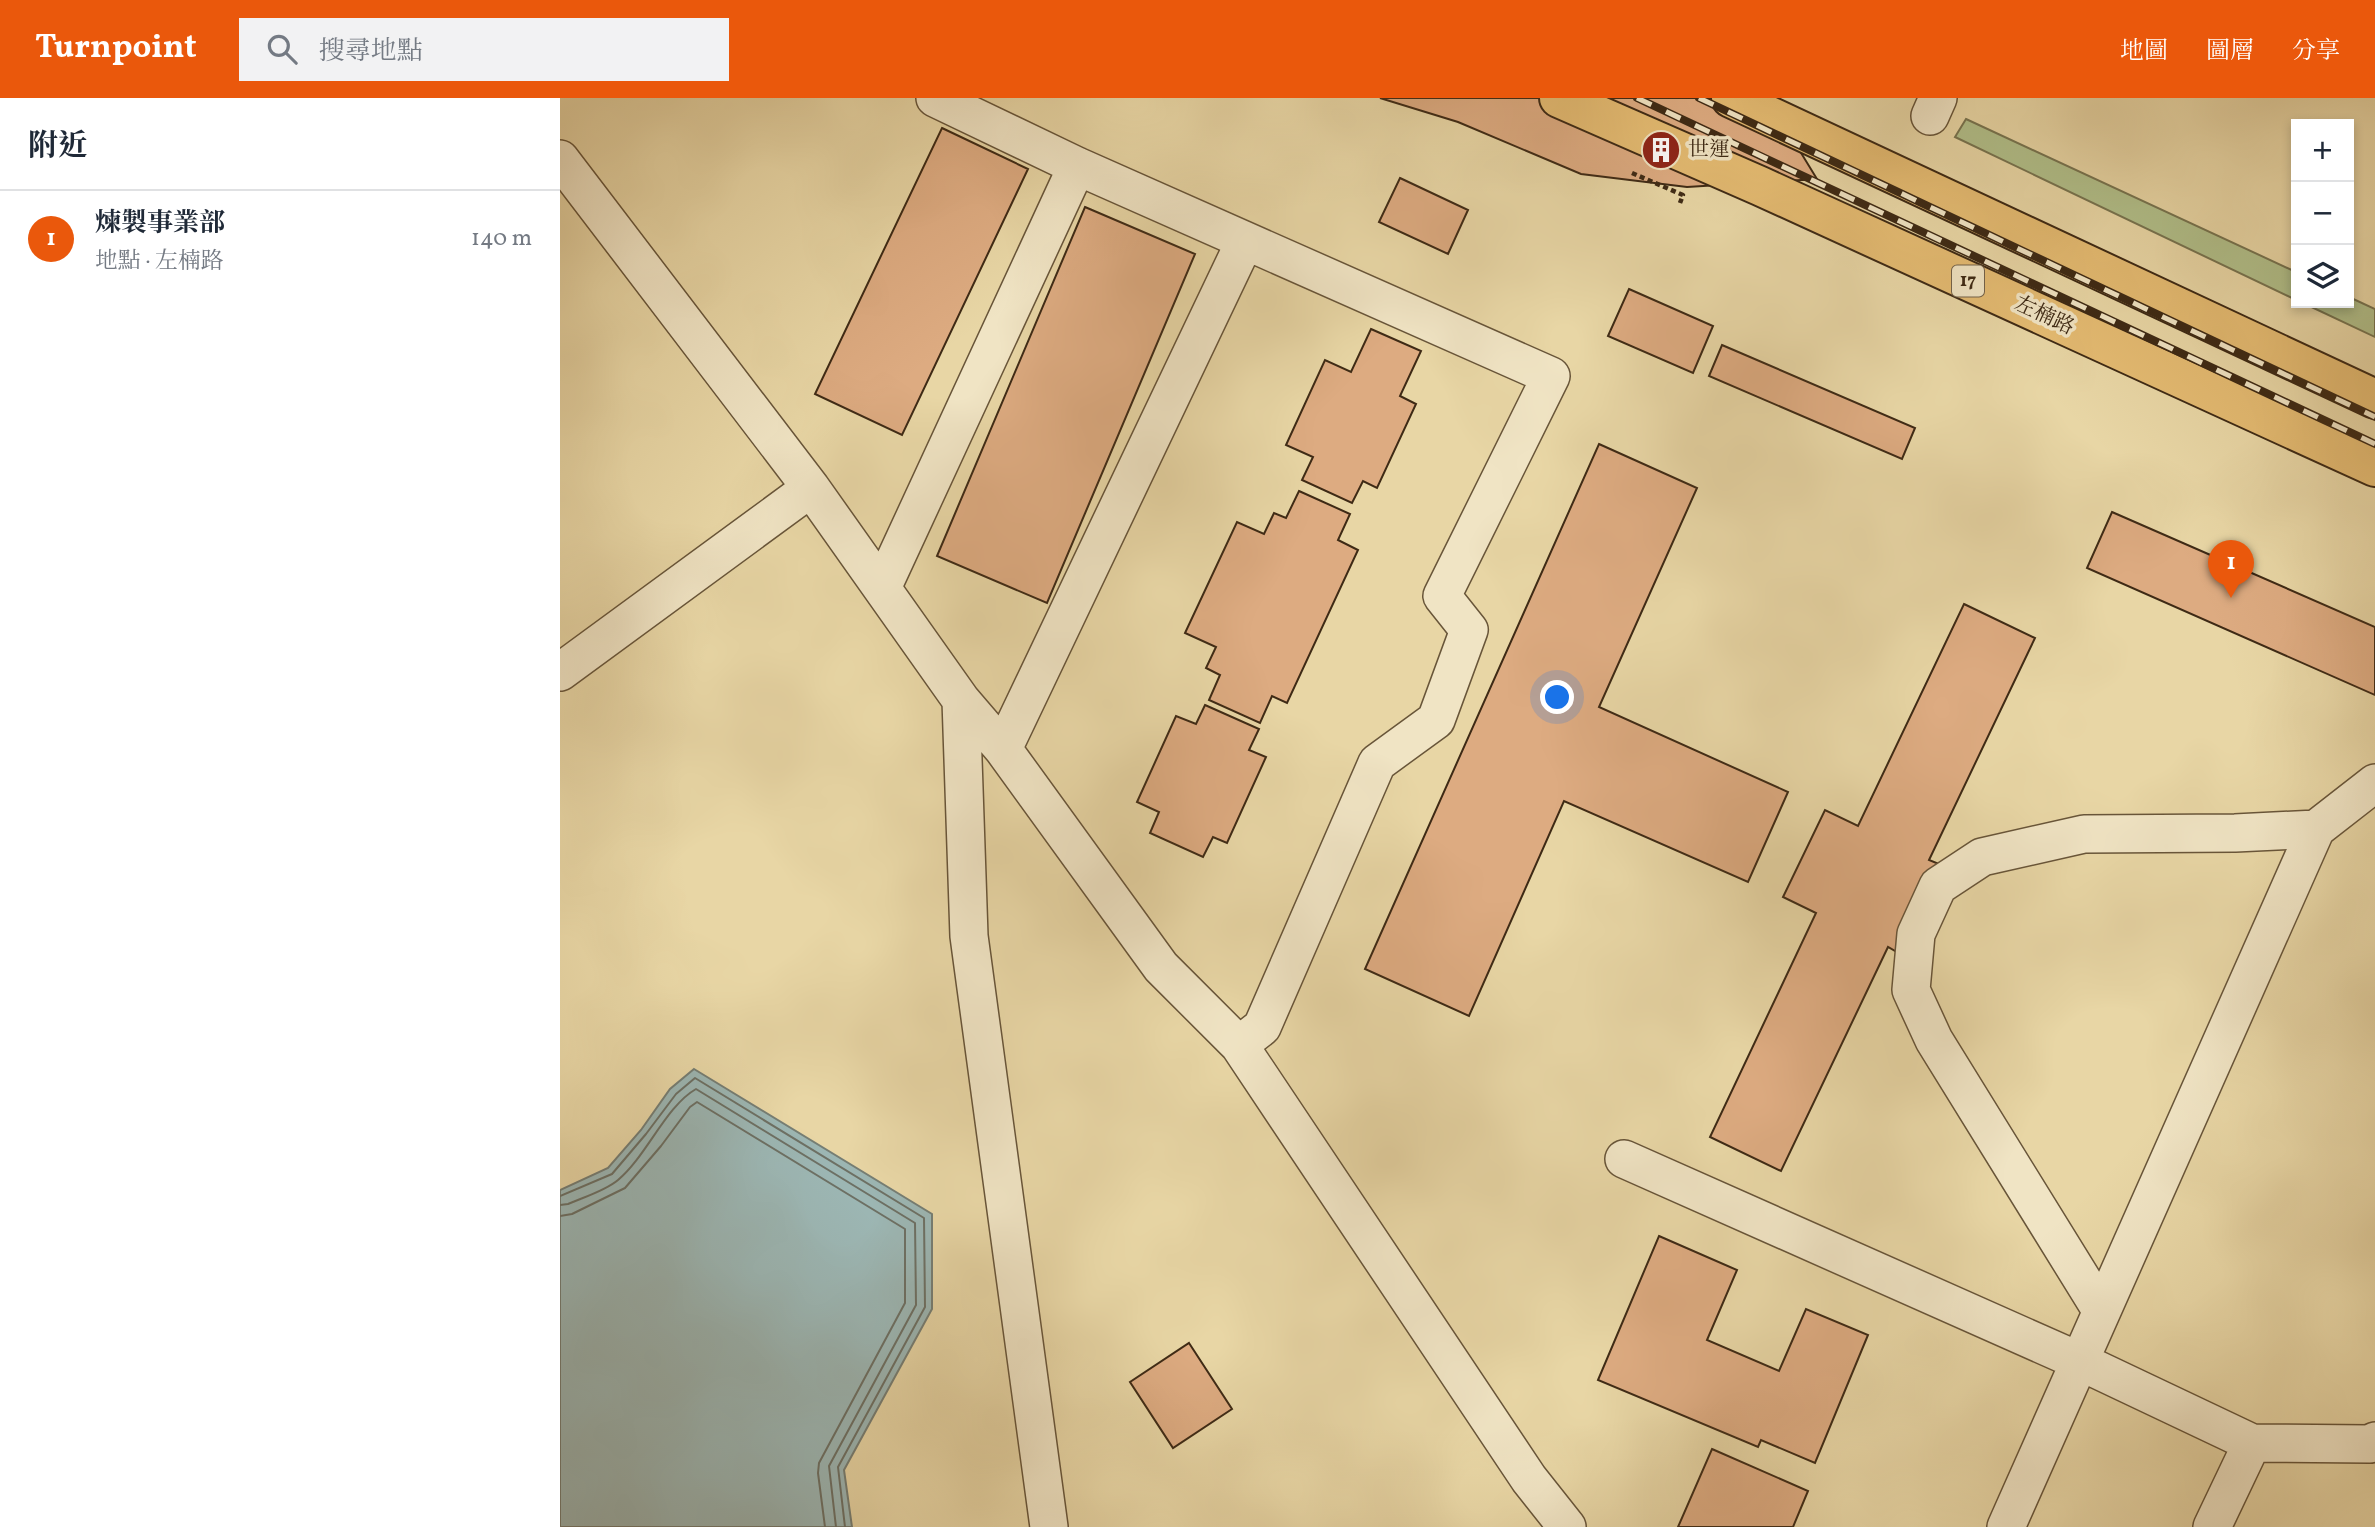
<!DOCTYPE html>
<html lang="zh-TW">
<head>
<meta charset="utf-8">
<style>
	body { margin:0; font-family:Vollkorn,"Noto Serif TC",serif; background:#f2f2f3; color:#1f2937 }
	.controls { position:absolute; right:21px; top:21px; display:grid; overflow:hidden; border-radius:0px; box-shadow:0 4px 10px #0003 }
	.controls button { width:63px; height:63px; display:grid; place-items:center; padding:0; border:0; border-bottom:2px solid #e0e1e3; background:#fff; color:#1f2937; font:35px sans-serif }
	.you { position:absolute; left:998px; top:600px; width:24px; height:24px; margin:-18px; border:5px solid #fff; border-radius:50%; background:#1a73e8; box-shadow:0 0 0 10px #1a73e833 }
	.badge { display:grid; place-items:center; width:46px; height:46px; border-radius:50%; background:#ea580c; color:#fff; font-size:23px; font-weight:700 }
	.pin { position:absolute; translate:-50% -58px; filter:drop-shadow(0 2px 4px #0008) }
	.pin::after { content:''; position:absolute; top:37px; width:24px; height:21px; background:inherit; clip-path:polygon(0 0,100% 0,50% 100%) }
	.list { margin:0; padding:0; list-style:none }
	h2 { display:flex; justify-content:space-between; align-items:center; height:91px; margin:0; padding:0 28px; font-size:30px }
	h2 small { font-size:23px; font-weight:400; color:#747a83 }
	.list li { display:grid; grid-template-columns:46px 1fr auto; gap:21px; align-items:center; box-sizing:border-box; height:98px; padding:0 28px; border-top:2px solid #e0e1e3 }
	.list b { display:block; font-size:26px; white-space:nowrap }
	.list p { margin:0; font-size:23px; white-space:nowrap; color:#747a83 }
	.list em { font-size:23px; font-style:normal; color:#747a83 }
	.icon { flex:none; width:38px; height:38px; fill:none; stroke:currentColor; stroke-width:2; stroke-linecap:round; stroke-linejoin:round }
	.map { position:relative; flex:none; width:1815px; height:1429px; overflow:hidden }
	header { display:flex; align-items:center; gap:42px; box-sizing:border-box; height:98px; padding:0 35px; background:#ea580c; color:#fff }
	header strong { font-size:33px }
	nav { display:flex; gap:38px; margin-inline-start:auto; font-size:24px }
	.search { width:490px; height:63px; background:#f2f2f3; display:flex; align-items:center; gap:18px; box-sizing:border-box; padding:0 24px; border-radius:0px; color:#747a83; font-size:26px }
	main { display:flex }
	aside { flex:1; background:#fff }
	.map>svg:first-child { display:block }
	.green { fill:#b1bf8a; stroke:#787450; stroke-width:2 }
	.water { fill:#9cb6b3; stroke:#767e74; stroke-width:2 }
	.lines { fill:none; stroke-linecap:round; stroke-linejoin:round }
	.shore { stroke:#6d7064; stroke-width:2 }
	.building { fill:#ddab81; stroke:#3e2a15; stroke-width:2 }
	.minor-casing { stroke:#685539; stroke-width:40 }
	.major-casing { stroke:#3e2a15; stroke-width:42 }
	.path { stroke:#3e2a15; stroke-width:4.5; stroke-dasharray:5 3.5; stroke-linecap:butt }
	.minor { stroke:#f0e4c4; stroke-width:37 }
	.major { stroke:#e4bb72; stroke-width:38 }
	.rail-casing { stroke:#3e2a15; stroke-width:8 }
	.rail { stroke:#f0e4c4; stroke-width:5; stroke-dasharray:16; stroke-linecap:butt }
	.labels { text-anchor:middle; dominant-baseline:central; stroke-width:7; stroke-linejoin:round; paint-order:stroke }
	.shield { fill:#f0e4c4; stroke:#73624a; stroke-width:2 }
	.shield-label { font-size:19px; font-weight:bold; fill:#3e2a15 }
	.poi-label { font-size:21px; fill:#3e2a15; stroke:#f0e4c4; text-anchor:start }
	.street-label { font-size:21px; fill:#3e2a15; stroke:#f0e4c4 }
</style>
</head>
<body>
<header>
<strong>Turnpoint</strong>
<div class="search"><svg class="icon" aria-label="search" viewBox="0 0 24 24"><circle cx="10" cy="10" r="6"/><path d="M15 15l6 6"/></svg>搜尋地點</div>
<nav><a>地圖</a><a>圖層</a><a>分享</a></nav>
</header>
<main>
<aside>
<h2>附近<small></small></h2>
<ul class="list">
<li><span class="badge">1</span><div><b>煉製事業部</b><p>地點 · 左楠路</p></div><em>140 m</em></li>
</ul>
</aside>
<div class="map">
<svg width="1815" height="1429" viewBox="0 0 1815 1429">
	<rect width="100%" height="100%" fill="#e8d6a5"/>
	<filter id="stains"><feTurbulence type="fractalNoise" baseFrequency=".00286" numOctaves="4"/><feColorMatrix values="0 0 0 0 .2 0 0 0 0 .09 0 0 0 0 .02 0 0 0 .5 -.17"/></filter>
	<radialGradient id="worn" r=".72"><stop offset=".6" stop-color="#630" stop-opacity="0"/><stop offset="1" stop-color="#630" stop-opacity=".3"/></radialGradient>
	<path class="green" d="M1406 21 1736 174V202L1395 39Z
		M1789 199 1815 211V239L1743 205H1789Z"/>
	<path class="water" d="M134 971 372 1116V1211L284 1372 292 1429H0V1092L48 1070 81 1032 110 991Z"/>
	<g class="lines">
		<path class="shore" d="M0 1098 52 1076 86 1036 116 996 135 980 364 1120 365 1209 278 1369 285 1429
			M0 1107 8 1106C24 1099 45 1093 58 1082 86 1059 106 1008 136 991L355 1125 356 1207 269 1368 276 1429
			M0 1118 12 1116 65 1090 101 1048 130 1009 137 1004 345 1131V1205L259 1365 258 1375 265 1429"/>
	</g>
	<path class="building" d="M820 0H1198L1224 27 1257 81 1127 89 1021 76 898 24Z
		M382 30 468 71 342 337 255 296Z
		M840 80 908 112 888 156 819 124Z
		M525 109 635 156 487 505 377 458Z
		M1069 191 1153 228 1133 275 1048 238Z
		M811 231 861 253 840 298 856 306 817 390 803 383 792 405 742 382 753 359 726 347 765 262 791 274Z
		M1162 247 1355 330 1342 361 1149 278Z
		M1039 346 1137 390 1039 609 1228 694 1188 784 1004 703 909 918 805 871Z
		M739 393 790 416 778 442 798 452 727 605 712 598 700 625 649 602 660 577 646 570 656 549 625 535 677 424 704 436 714 415 726 420Z
		M1552 414 1815 529V597L1527 470Z
		M1404 506 1475 540 1369 762 1379 766 1337 854 1328 849 1221 1073 1150 1039 1256 815 1223 799 1265 712 1298 728Z
		M645 607 699 631 689 652 706 659 667 745 653 739 643 759 590 735 599 714 577 704 616 618 636 626Z
		M1099 1138 1177 1172 1147 1242 1219 1273 1246 1211 1308 1237 1255 1365 1201 1342 1198 1349 1038 1282Z
		M629 1245 672 1311 613 1350 570 1284Z
		M1152 1351 1248 1393 1233 1429H1118Z"/>
	<g class="lines">
		<g class="minor-casing">
			<path id="minor" d="M375 0 517 68 991 278 882 498 909 532 876 622 817 665 702 929 679 947
				M1370 18 1378 0
				M0 61 251 390 401 602 443 651 601 869 679 947 969 1381 1007 1429
				M322 490 517 68
				M0 574 251 390
				M401 602 409 838 489 1429
				M443 651 685 143
				M1064 1061 1519 1263 1692 1345
				M1541 1212 1374 942 1351 892 1356 836 1378 788 1422 759 1524 736 1675 735 1756 731
				M1446 1429 1756 731 1815 685
				M1652 1429 1692 1345 1810 1346 1815 1343"/>
		</g>
		<g class="major-casing">
			<path id="major" d="M999 0 1200 88 1815 369
				M1171 0 1815 301"/>
		</g>
		<path class="path" d="M1072 75 1123 97 1120 105"/>
		<use href="#minor" class="minor"/>
		<use href="#major" class="major"/>
		<g class="rail-casing">
			<path id="rail" d="M1077 0 1815 346
				M1139 0 1815 319"/>
		</g>
		<use href="#rail" class="rail"/>
	</g>
	<defs>
		<g id="building-disc" transform="scale(2.0125)"><circle r="9.5" fill="#8f2418" stroke="#f0e4c4"/><path d="M-4-6H4V6H1V3H-1V6H-4ZM-2.5-4.3h1.7v1.8h-1.7ZM.8-4.3h1.7v1.8H.8ZM-2.5-1h1.7V.8h-1.7ZM.8-1h1.7V.8H.8Z" fill="#fff"/></g>
	</defs>
	<g fill-rule="evenodd">
		<use href="#building-disc" x="1101" y="52"/>
	</g>
	<g class="labels">
		<rect class="shield" x="1392" y="167.5" width="32" height="31" rx="5"/>
		<g class="shield-label">
			<text x="1408" y="183">17</text>
		</g>
		<g class="poi-label">
			<text x="1128" y="52">世運</text>
		</g>
		<g class="street-label">
			<text transform="translate(1484 218) rotate(25)">左楠路</text>
		</g>
	</g>
	<rect width="100%" height="100%" filter="url(#stains)"/>
	<rect width="100%" height="100%" fill="url(#worn)"/>
</svg>
<div class="controls">
<button>+</button>
<button>−</button>
<button><svg class="icon" aria-label="layers" viewBox="0 0 24 24"><path d="M12 4l9 5-9 5-9-5zM3 14l9 5 9-5"/></svg></button>
</div>
<div class="you"></div>
<div class="pin badge" style="left:1671px;top:500px">1</div>
</div>
</main>
</body>
</html>
